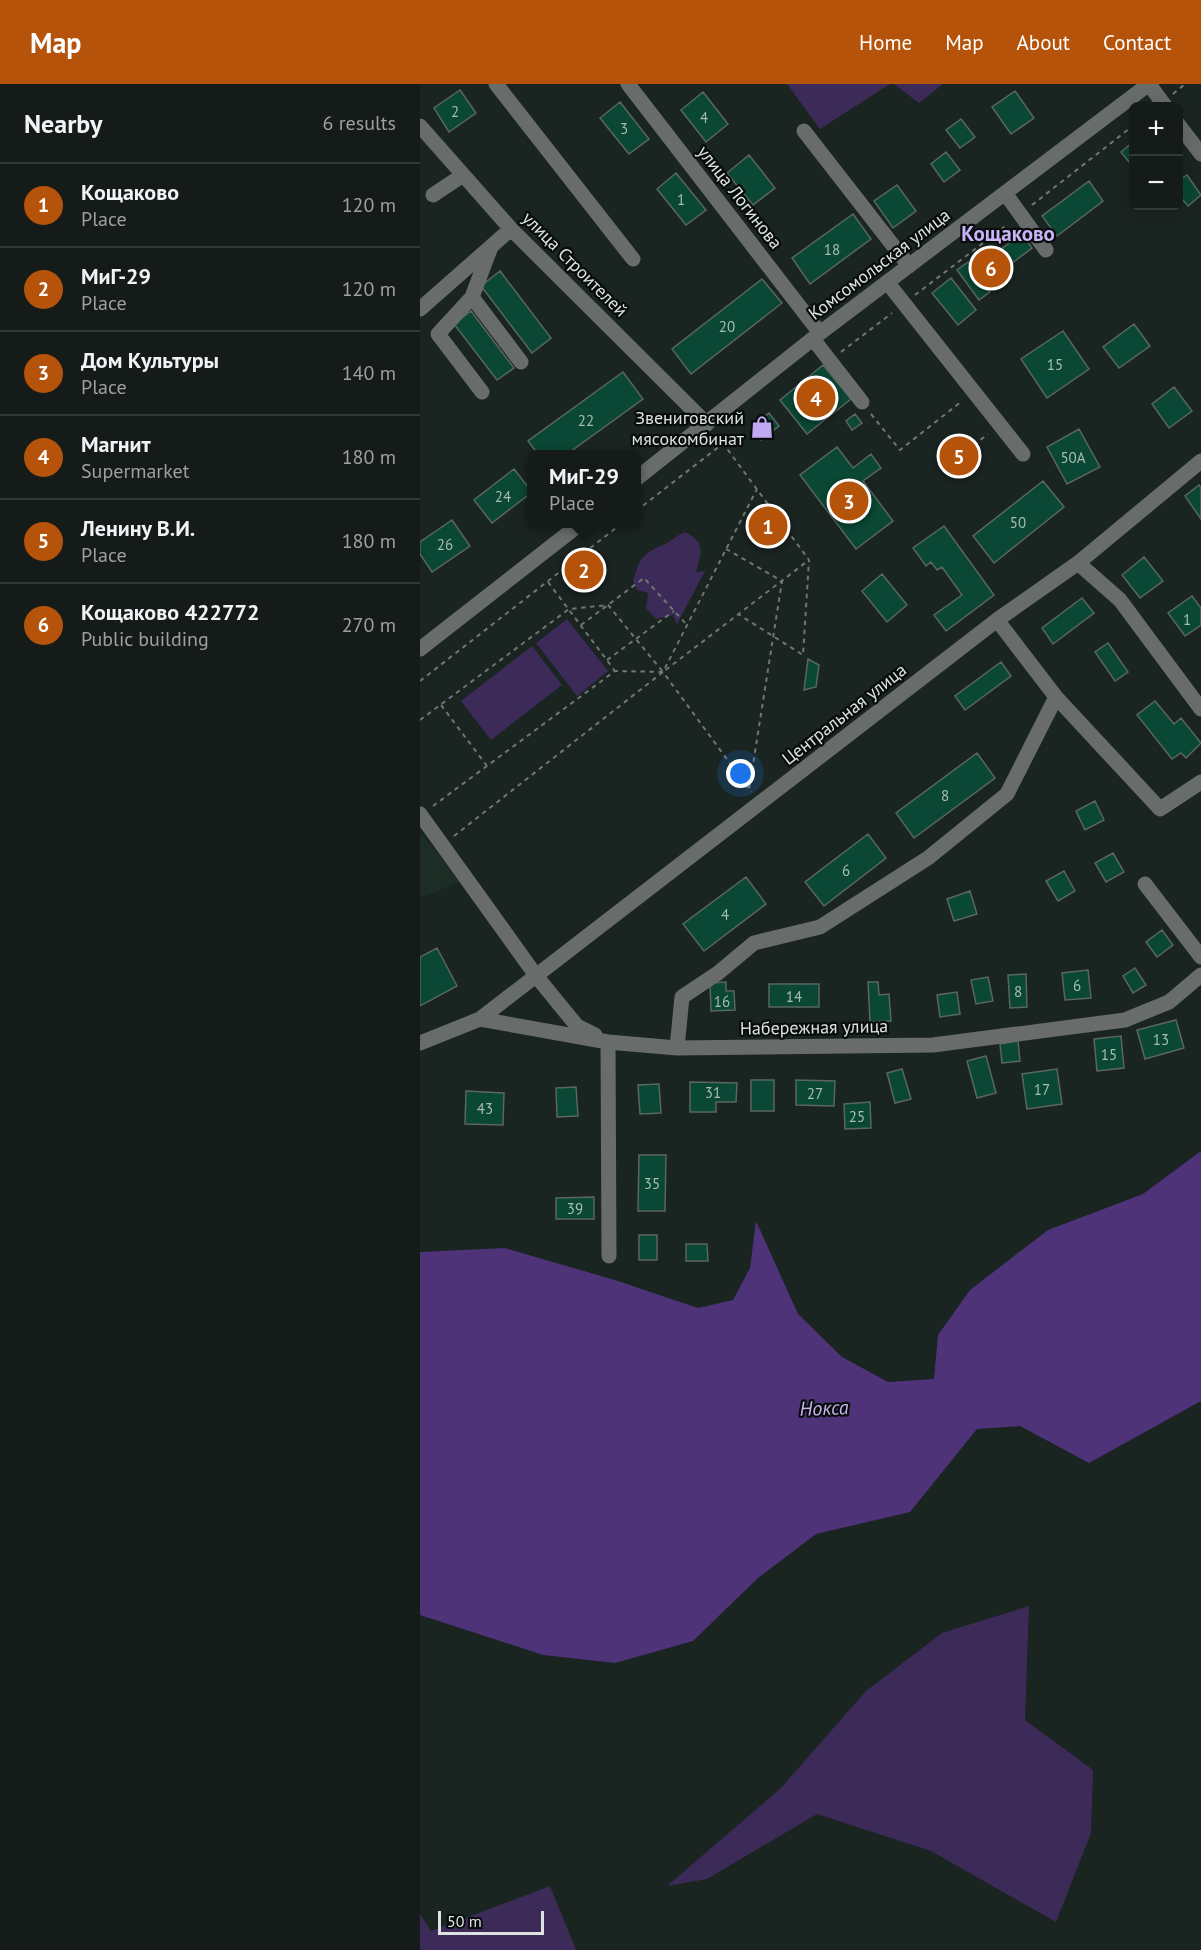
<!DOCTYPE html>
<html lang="en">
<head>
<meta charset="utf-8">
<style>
	body { margin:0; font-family:"PT Sans",sans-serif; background:#1d2421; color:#f1f3f6 }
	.controls { position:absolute; right:18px; top:18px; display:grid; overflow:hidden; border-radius:9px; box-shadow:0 6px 24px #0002 }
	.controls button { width:54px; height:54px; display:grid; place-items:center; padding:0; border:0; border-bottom:2px solid #333937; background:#141b18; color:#f1f3f6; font:30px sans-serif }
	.scale { position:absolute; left:18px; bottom:15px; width:106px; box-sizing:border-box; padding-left:6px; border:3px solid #dde3e0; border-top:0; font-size:16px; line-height:21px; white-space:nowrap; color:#dde3e0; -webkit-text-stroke:4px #080c0a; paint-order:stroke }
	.you { position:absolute; left:321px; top:690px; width:21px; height:21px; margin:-15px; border:4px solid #fff; border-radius:50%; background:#1a73e8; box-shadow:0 0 0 9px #1a73e833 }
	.badge { display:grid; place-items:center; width:39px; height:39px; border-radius:50%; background:#b45309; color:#fff; font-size:20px; font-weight:700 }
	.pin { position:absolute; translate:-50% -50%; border:3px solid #fff; box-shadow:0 2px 6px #0006 }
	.popup { position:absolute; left:107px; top:366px; width:114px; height:78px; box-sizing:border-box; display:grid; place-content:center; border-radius:9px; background:#141b18; filter:drop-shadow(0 2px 4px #0005); font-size:20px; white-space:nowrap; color:#9da1a2 }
	.popup b { font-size:22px; color:#f1f3f6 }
	.popup::after { content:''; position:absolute; left:50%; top:100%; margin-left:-12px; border:12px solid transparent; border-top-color:#141b18 }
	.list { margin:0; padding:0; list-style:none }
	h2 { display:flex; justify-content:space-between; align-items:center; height:78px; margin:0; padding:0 24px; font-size:26px }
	h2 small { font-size:20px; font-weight:400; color:#9da1a2 }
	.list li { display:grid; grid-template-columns:39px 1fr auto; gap:18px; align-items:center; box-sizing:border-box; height:84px; padding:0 24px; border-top:2px solid #333937 }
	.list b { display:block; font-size:22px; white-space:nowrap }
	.list p { margin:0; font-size:20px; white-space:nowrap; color:#9da1a2 }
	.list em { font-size:20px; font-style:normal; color:#9da1a2 }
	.map { position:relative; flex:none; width:781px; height:1866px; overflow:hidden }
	header { display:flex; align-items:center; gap:36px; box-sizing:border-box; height:84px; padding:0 30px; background:#b45309; color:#fff }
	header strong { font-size:28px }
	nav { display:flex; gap:33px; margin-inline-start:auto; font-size:21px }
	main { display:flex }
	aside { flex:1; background:#141b18 }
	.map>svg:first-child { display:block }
	.built { fill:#1c2d26 }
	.green { fill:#3c2b58 }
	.water { fill:#4e3379 }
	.building { fill:#0a4734; stroke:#5a6661; stroke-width:1.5 }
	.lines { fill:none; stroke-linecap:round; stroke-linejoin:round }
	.path { stroke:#6f7774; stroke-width:2; stroke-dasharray:4.5 4.5; stroke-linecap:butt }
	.minor { stroke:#686d6b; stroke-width:15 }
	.labels { text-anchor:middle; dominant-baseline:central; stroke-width:4.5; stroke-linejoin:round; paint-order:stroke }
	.number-label { font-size:15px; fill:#a8bcb5 }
	.street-label { font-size:18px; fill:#dde3e0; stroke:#080c0a }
	.poi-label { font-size:18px; fill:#dde3e0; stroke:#080c0a; text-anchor:end }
	.water-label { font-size:20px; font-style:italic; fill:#c6b3f0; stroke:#080c0a }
	.quarter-label { font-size:21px; font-weight:bold; fill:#cab3f9; stroke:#080c0a }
</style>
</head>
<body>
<header>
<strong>Map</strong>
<nav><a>Home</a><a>Map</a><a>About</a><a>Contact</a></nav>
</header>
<main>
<aside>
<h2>Nearby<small>6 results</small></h2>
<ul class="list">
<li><span class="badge">1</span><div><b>Кощаково</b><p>Place</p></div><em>120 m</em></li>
<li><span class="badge">2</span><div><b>МиГ-29</b><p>Place</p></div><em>120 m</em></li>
<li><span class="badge">3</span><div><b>Дом Культуры</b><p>Place</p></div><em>140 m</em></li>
<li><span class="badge">4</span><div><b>Магнит</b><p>Supermarket</p></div><em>180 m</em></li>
<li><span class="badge">5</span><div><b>Ленину В.И.</b><p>Place</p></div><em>180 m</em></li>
<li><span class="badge">6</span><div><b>Кощаково 422772</b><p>Public building</p></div><em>270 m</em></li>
</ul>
</aside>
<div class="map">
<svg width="781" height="1866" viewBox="0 0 781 1866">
	<rect width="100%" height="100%" fill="#1a2420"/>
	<path class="built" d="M0 747 40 798 0 814Z"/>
	<path class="green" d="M367 0H470L400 45Z
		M474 0H523L499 19Z
		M265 448C285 457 282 469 276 488L285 487 257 540 253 531 236 535 226 524 228 509 217 506 213 497C221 472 222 470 245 460 252 457 257 451 265 448Z
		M147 535 188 587 157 612 116 559Z
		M112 562 142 601 71 656 41 617Z
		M609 1522 605 1636 673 1686 671 1749 636 1838 511 1767 397 1730 287 1795 247 1802 360 1705 446 1607 522 1549Z
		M130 1802 156 1866H0V1830L11 1847Z"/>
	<path class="water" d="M781 1067V1317L669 1379 600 1342 557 1345 490 1428 396 1450 338 1494 273 1557 195 1579 123 1571 0 1531V1168L85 1164 198 1197 278 1224 313 1216 330 1184 336 1137 378 1230 422 1273 468 1298 514 1295 518 1251 550 1206 628 1146 723 1110Z"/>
	<path class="building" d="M40 6 56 29 29 48 14 24Z
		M595 7 614 34 591 50 572 23Z
		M283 8 308 40 286 58 261 26Z
		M200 18 229 55 209 70 180 34Z
		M541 35 555 53 540 64 526 46Z
		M714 57V83H713L701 68Z
		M526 68 540 86 524 98 511 80Z
		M329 71 355 104 333 121 307 89Z
		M256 89 286 126 266 141 237 105Z
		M767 91 781 111 768 122 763 116 758 119V97Z
		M669 97 683 117 637 152 622 132Z
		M477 101 496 127 473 144 454 117Z
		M433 130 451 155 390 200 372 174Z
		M602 150 612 164 571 195 560 180Z
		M548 178 570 208 559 216 537 186Z
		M80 187 131 254 112 269 61 202Z
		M531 194 556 226 538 241 512 209Z
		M342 195 362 219 271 290 252 265Z
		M51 227 94 284 77 296 34 240Z
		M714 240 730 262 699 284 683 263Z
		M643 247 669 285 627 314 601 275Z
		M403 281 431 315 387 350 360 316Z
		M203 288 223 315 147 370H118L108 357Z
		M754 303 772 327 749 344 732 320Z
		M349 329 359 342 341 356 331 344Z
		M435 330 442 339 432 346 426 337Z
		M659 345 680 383 647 400 627 363Z
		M417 363 433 384 451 370 461 384 443 397 473 437 436 465 380 391Z
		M94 385 112 408 72 439 54 416Z
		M623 397 644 423 574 479 553 452Z
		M779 401 781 404V435L765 412Z
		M32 436 50 462 12 488 0 470V458Z
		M524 442 574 511 526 547 514 531 542 511 522 483 517 486 511 478 506 482 493 464Z
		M724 473 743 497 720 514 702 491Z
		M462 490 487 521 467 538 442 507Z
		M772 512 781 524V541L765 552 748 529Z
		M662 514 674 529 633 560 622 544Z
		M688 559 708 588 695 597 675 568Z
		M388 575 399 581 396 603 384 606Z
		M581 578 591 592 545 626 535 612Z
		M735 617 754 640 761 634 781 659 766 674 761 669 752 675 717 631Z
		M557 669 575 694 494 754 476 729Z
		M675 717 684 736 665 746 656 727Z
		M448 750 466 774 404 822 385 798Z
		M693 769 704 788 686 798 675 779Z
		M644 787 655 807 638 817 626 797Z
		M326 793 346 820 284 867 263 840Z
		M550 807 557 830 534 837 527 815Z
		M742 846 753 861 737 873 726 858Z
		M17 864 37 902 0 922V873Z
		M715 884 726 901 713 909 703 892Z
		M668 886 671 914 645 916 642 889Z
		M606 890 607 923 590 924 588 891Z
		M568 893 573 917 556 920 551 896Z
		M306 898V907H314L315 926 291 927 290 899Z
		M448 898H458L459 911 469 910 471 937 450 938Z
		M349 900H399V923H349Z
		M537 908 540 930 520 933 517 911Z
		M756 936 764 964 725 975 717 946Z
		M701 952 704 984 677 987 674 955Z
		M598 957 600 977 582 979 580 960Z
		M566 972 576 1009 557 1014 547 977Z
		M482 985 491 1015 475 1019 467 989Z
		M637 985 642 1020 607 1025 602 990Z
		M331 996H354V1027H331Z
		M376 996 415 997 414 1022 376 1021Z
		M270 998 317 999 316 1018H296V1028H270Z
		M239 1000 241 1029 220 1030 218 1001Z
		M156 1003 158 1032 137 1033 136 1004Z
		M46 1007 84 1009 83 1041 45 1040Z
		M450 1018 451 1044 425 1045 424 1020Z
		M219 1071H246L245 1127H218Z
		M174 1113V1135H136V1114Z
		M219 1151H237V1176H219Z
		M266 1160H287L288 1177H266Z"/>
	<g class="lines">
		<path class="path" d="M753 10 765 0
			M612 121 714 41
			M495 211 588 140
			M421 268 472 229
			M451 330 480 366 542 317
			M297 351 389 476 383 571 318 530
			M539 372 568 350
			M216 427 305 358
			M306 465 362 497 329 706
			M128 498 195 587
			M161 541 224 494 267 541
			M187 576 254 527
			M0 597 201 440
			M21 621 67 682
			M0 636 149 525 188 521 243 588 389 476
			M13 722 195 587 243 588 331 708
			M34 752 243 588 337 405"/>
		<path class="minor" d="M76 0 213 175
			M208 0 400 249
			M729 0 745 22
			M758 40 781 70
			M0 42 91 145 287 340
			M384 47 489 182
			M585 109 626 166
			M13 111 43 91
			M467 198 603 370
			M52 213 101 278
			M0 225 91 145
			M393 255 442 318
			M62 308 18 250 52 213 71 163
			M216 395 400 249 729 0
			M658 479 700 516 781 625
			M577 536 636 613 740 725 781 698
			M0 565 160 440
			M0 730 117 893 157 942 175 951
			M725 800 781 873
			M60 935 577 536 658 479 781 377
			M188 958 189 1172
			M0 959 60 935 188 958 257 964 513 961 705 936 749 918 781 891
			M257 964 262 913 298 889 334 859 400 843 508 774 587 710 636 613"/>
	</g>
	<defs>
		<g id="shop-bare" transform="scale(1.8)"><path d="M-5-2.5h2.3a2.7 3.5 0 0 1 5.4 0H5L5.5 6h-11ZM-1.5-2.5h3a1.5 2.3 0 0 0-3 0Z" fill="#c1a8f3" stroke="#080c0a" stroke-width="2.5" paint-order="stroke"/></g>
	</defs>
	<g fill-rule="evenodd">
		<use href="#shop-bare" x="342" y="343"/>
	</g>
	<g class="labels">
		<g class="number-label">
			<text x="35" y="27">2</text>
			<text x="284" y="33">4</text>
			<text x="204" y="44">3</text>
			<text x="261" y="115">1</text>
			<text x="412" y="165">18</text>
			<text x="307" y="242">20</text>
			<text x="635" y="280">15</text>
			<text x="166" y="336">22</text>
			<text x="653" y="373">50А</text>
			<text x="83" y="412">24</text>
			<text x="598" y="438">50</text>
			<text x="25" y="460">26</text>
			<text x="767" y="535">1</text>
			<text x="525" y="711">8</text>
			<text x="426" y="786">6</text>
			<text x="305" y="830">4</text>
			<text x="657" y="901">6</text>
			<text x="598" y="907">8</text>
			<text x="374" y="912">14</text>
			<text x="302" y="917">16</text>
			<text x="741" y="955">13</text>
			<text x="689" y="970">15</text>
			<text x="622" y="1005">17</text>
			<text x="293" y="1008">31</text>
			<text x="395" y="1009">27</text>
			<text x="65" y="1024">43</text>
			<text x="437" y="1032">25</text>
			<text x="232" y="1099">35</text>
			<text x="155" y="1124">39</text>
		</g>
		<g class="street-label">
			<text transform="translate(320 113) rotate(52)">улица Логинова</text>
			<text transform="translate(155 180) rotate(45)">улица Строителей</text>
			<text transform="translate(459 180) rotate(-37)">Комсомольская улица</text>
			<text transform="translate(424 630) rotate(-38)">Центральная улица</text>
			<text transform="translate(394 943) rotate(-1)">Набережная улица</text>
		</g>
		<g class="poi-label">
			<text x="324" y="333">Звениговский<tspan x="324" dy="21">мясокомбинат</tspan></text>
		</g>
		<g class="water-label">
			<text transform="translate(404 1324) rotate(-2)">Нокса</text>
		</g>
		<g class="quarter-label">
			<text x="588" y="149">Кощаково</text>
		</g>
	</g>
</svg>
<div class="controls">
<button>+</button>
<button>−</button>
</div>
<div class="scale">50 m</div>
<div class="you"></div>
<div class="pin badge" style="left:348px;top:442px">1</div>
<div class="pin badge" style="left:164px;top:486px">2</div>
<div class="popup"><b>МиГ-29</b>Place</div>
<div class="pin badge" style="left:429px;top:417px">3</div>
<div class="pin badge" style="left:396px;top:314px">4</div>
<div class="pin badge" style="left:539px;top:372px">5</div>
<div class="pin badge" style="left:571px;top:184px">6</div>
</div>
</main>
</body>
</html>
